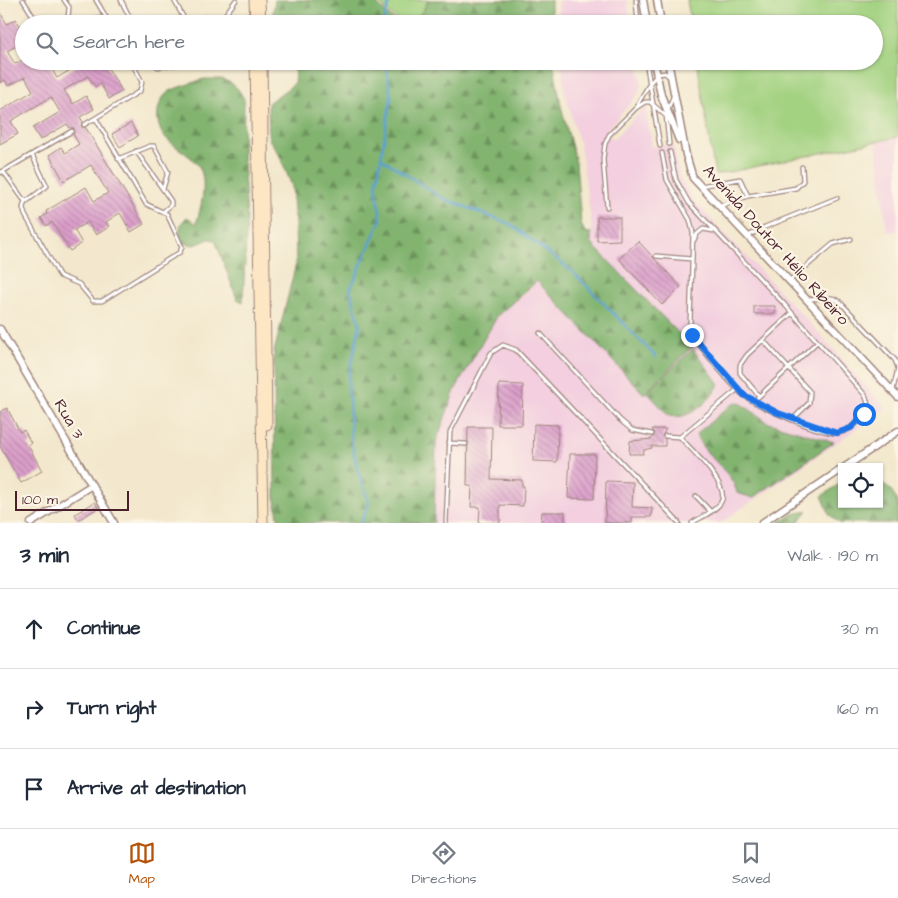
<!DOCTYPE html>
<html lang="en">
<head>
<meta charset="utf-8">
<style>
	body { margin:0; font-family:"Architects Daughter",sans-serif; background:#f2f2f3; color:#1f2937 }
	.controls { position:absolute; right:15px; bottom:15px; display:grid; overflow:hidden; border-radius:0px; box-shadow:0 1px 4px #0004 }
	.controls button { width:45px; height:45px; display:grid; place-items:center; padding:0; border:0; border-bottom:1px solid #e0e1e3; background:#fff; color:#1f2937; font:25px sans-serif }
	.scale { position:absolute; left:15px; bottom:12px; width:114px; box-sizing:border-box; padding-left:5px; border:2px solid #4a1f2b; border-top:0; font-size:14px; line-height:18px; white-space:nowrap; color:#4a1f2b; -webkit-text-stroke:4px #fcf5e5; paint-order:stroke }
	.stop { position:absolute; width:15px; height:15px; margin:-11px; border:4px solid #1a73e8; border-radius:50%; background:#fff }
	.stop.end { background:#1a73e8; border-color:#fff; box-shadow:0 1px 5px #0008 }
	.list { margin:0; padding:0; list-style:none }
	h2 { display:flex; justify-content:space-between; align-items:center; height:65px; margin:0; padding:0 20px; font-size:21px }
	h2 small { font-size:16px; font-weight:400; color:#747a83 }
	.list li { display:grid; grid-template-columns:32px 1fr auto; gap:15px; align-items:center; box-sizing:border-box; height:80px; padding:0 20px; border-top:1px solid #e0e1e3 }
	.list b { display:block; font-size:19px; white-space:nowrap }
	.list em { font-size:16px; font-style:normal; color:#747a83 }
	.icon { flex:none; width:28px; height:28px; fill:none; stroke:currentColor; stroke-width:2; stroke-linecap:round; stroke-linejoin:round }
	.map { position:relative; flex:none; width:898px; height:523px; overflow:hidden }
	.search { position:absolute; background:#fff; box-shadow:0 1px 4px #0004; left:15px; right:15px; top:15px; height:55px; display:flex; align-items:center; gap:12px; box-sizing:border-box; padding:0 18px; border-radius:28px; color:#747a83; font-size:19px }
	.sheet { height:305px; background:#fff }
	nav { display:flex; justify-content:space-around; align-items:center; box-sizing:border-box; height:70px; border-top:1px solid #e0e1e3; background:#fff; font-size:14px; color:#747a83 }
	nav a { display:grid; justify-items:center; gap:2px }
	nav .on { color:#b45309 }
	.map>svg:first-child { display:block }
	.built { fill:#f3cfdf }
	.green { fill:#a3d281; stroke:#767856 }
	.forest { fill:url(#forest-firs); stroke:#666a4d }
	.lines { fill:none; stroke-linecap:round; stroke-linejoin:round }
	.stream { stroke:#5ca0d0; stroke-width:2.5 }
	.building { fill:url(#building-back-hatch) }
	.lane-casing { stroke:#9e847c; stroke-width:5.5 }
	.street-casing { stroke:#9e847c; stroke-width:9 }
	.secondary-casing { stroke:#9e847c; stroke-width:11 }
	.lane { stroke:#fff; stroke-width:3 }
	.street { stroke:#fff; stroke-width:6 }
	.secondary { stroke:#fce6c4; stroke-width:9 }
	.route { stroke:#1a73e8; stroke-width:6 }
	.labels { text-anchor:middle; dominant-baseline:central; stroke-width:4.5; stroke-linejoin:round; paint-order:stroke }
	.street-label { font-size:16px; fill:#4a1f2b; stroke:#fcf5e5 }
</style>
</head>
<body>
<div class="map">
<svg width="898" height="523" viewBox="0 0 898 523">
	<defs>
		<pattern id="forest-firs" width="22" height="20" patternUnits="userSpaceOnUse" patternTransform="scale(1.25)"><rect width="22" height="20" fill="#82b46f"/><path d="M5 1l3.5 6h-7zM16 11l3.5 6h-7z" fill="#6c925b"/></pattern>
		<pattern id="building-back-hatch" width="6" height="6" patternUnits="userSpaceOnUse" patternTransform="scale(1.25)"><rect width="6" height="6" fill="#db9fcb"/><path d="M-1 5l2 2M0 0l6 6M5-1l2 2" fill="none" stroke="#b481a5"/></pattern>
	</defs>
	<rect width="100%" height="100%" fill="#fcf5e5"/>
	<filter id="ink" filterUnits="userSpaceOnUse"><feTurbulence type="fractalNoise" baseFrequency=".02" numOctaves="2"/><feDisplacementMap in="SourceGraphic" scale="10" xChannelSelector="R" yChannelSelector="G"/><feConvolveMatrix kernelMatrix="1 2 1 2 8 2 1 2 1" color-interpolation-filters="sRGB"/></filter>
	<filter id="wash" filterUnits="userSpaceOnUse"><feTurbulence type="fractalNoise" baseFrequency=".0096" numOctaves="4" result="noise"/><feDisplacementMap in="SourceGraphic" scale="20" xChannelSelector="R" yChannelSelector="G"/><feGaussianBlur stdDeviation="1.12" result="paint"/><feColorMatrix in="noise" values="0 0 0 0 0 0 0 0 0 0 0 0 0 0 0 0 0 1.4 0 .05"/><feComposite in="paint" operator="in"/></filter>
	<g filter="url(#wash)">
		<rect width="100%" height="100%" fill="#f3e8cd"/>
		<path class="built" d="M558 0H627L631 24H560Z
			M562 61H638L642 84 637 96 606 131 613 139 646 106 652 147 673 144 680 178 693 200 810 323 886 408 721 523H434L436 442 455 390 498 315 537 281 644 393 692 347 591 243V219L580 145 564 90Z
			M898 137V231L887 232 876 141Z"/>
		<path class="green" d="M376 0H428C413 35 396 21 376 0Z
			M687 0H898V137L715 175 697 61H874V24H691Z"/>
		<path class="forest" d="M275 0H373C396 24 411 37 429 0H551V24H271Z
			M291 61H553L561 106 576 163 581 224 585 232 591 233V243L692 347 644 394 537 281 498 315 455 390 436 442 434 523H279L275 499 274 352 296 264 295 225 292 186 279 154 269 139 268 103 294 84 295 70Z
			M203 79H222L231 83 238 89 244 99 243 157 247 219 243 302 237 299 215 240 209 239 195 245 183 243C178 232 178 225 187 217L196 224C201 208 209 178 197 164 189 154 176 148 167 139 154 128 154 101 170 91 180 86 193 83 203 79Z
			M693 349 719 384C711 401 689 421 669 416L647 392Z
			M739 402 769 423 834 442 753 498 737 493C733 471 703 456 696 434L731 405Z
			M879 481C898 492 898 502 898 523H839L830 515 822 496 842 482V504H879Z
			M808 511 797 523H778L793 514Z"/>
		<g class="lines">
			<path class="stream" d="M383 24 390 0
				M381 158 442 198 510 224 572 271 656 357
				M361 523 369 503 356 465 351 436 348 380 360 325 350 290 381 219 376 187 391 98 386 61"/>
		</g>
		<g id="blocks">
			<path class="building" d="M0 12 7 24 16 19 20 26 24 24V50L20 44 7 51 15 64 24 59V61H47L57 78 80 64 79 61H112L106 65 122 91 109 99 100 83 95 87 88 76 64 90 73 104 86 96 94 109 80 117 83 122 81 126 86 128 144 224 131 232 120 213 106 222 109 227 96 235 88 222 74 230 82 243 70 251 52 222 46 226 41 218 47 214 46 211 86 187 94 201 108 193 91 165 64 181 49 155 61 147 65 153 79 144 73 134 74 128H70L67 124 40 140 33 128 60 112 51 97 11 121 18 134 0 144V111L33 91 25 77 8 86 5 80 0 83Z
				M100 14 105 23 83 24 92 18Z
				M131 123 138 136 120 147 112 134Z
				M597 217H620V240L597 241Z
				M638 241 681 287 662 305 619 259Z
				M754 306H775V314H754Z
				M499 384 523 385 522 425H498Z
				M7 408 20 432 24 430 31 443 28 445 42 471 21 483 0 446V412Z
				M534 424 558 425 557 462 533 461Z
				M468 427H492L491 479 522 480V486H524L523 506 500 505V523H479L480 507H471L472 486H467Z
				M652 429H666L662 436 665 439V446H652V448L644 450 643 454H629L630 441 652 439 655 434Z
				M570 454H595L594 499 568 498Z
				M606 481 633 482 632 507 652 508 651 517H632V523H605Z
				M95 502 98 508 78 520 75 514Z
				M542 512H565V523H541Z"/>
		</g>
	</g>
	<g filter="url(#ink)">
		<use href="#blocks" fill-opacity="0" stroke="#9e847c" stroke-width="1"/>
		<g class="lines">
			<g class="lane-casing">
				<path id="lane" d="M23 0 38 24
					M96 0 110 24
					M121 0 133 24
					M174 0 187 24
					M636 0 638 24
					M205 17 217 21 225 15 236 0
					M60 24 68 19 69 7 64 0
					M244 24 251 13
					M152 61 158 67 196 61
					M646 61 660 146
					M637 105 650 83 658 74 665 73 670 77
					M668 109 673 97
					M666 115 669 144
					M84 125 140 91 142 82 131 61
					M136 151 171 201V205L164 211
					M662 153 667 180 690 220 693 233 690 324 692 335C707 355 724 377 742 394 756 406 820 434 838 433 847 432 855 425 861 419 868 411 870 405 865 395L785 305 689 203 676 180 670 152
					M118 159 150 146H154L168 172 163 189
					M3 171 23 199 27 201 47 186 32 155
					M0 173 72 131
					M700 186 740 179 748 196
					M25 200 23 208 25 215 58 273 60 276 79 284 93 301H102L180 252 182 247 167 214 146 204 96 119
					M720 206 748 196 796 188 803 181 802 167
					M607 207 603 159 605 144 609 135 636 108 645 102H650L666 116
					M748 236 765 227 837 198
					M694 240 697 234 703 229 714 231
					M656 256 692 259
					M789 281 833 244 851 239
					M808 299 832 298 839 301 895 360 898 368 893 390
					M540 333 620 420 632 430 652 434
					M763 340 810 392 809 403 793 419
					M759 396 740 373V365L747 355 792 313
					M754 401 817 342
					M665 436 680 437
					M449 443 466 444
					M696 496 711 512
					M446 523 450 432 491 353 503 345 516 350 679 523
					M692 523C701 517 716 511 721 502 731 485 691 450 680 437L738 389"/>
			</g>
			<g class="street-casing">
				<path id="street" d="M643 0 647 24
					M657 0 661 24
					M654 61 661 95 679 140
					M668 61 686 155 693 178 898 397
					M0 329 114 523
					M845 467 898 431
					M31 523 92 485
					M762 523 842 469"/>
			</g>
			<g class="secondary-casing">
				<path id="secondary" d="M254 0 255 24
					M260 0 261 24
					M255 61 263 523
					M262 61 267 425"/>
			</g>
			<use href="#lane" class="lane"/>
			<use href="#street" class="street"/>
			<use href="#secondary" class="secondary"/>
		</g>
	</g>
	<g class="lines" filter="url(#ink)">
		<path class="route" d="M692 335 744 395 778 413 837 433 851 428 864 414"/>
	</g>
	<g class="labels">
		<g class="street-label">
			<text transform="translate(776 245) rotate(48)">Avenida Doutor Hélio Ribeiro</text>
			<text transform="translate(69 419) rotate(60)">Rua 3</text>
		</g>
	</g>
</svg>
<div class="controls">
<button><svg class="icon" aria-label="locate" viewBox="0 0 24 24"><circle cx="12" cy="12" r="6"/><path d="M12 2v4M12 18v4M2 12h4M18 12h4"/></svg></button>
</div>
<div class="scale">100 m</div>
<div class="stop" style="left:864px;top:414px"></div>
<div class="stop end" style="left:692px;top:335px"></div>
<div class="search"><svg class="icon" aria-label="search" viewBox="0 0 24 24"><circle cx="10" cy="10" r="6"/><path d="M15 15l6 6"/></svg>Search here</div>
</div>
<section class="sheet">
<h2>3 min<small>Walk · 190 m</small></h2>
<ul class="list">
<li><svg class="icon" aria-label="ahead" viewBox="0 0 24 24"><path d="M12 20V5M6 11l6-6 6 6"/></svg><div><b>Continue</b></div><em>30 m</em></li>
<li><svg class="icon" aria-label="right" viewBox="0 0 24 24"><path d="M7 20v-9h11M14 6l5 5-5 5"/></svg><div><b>Turn right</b></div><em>160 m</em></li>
<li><svg class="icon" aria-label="arrive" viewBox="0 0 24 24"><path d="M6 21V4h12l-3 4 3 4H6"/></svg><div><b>Arrive at destination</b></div></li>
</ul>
</section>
<nav>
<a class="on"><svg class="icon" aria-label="map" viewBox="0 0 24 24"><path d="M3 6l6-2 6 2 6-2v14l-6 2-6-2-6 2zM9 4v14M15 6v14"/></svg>Map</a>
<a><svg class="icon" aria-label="directions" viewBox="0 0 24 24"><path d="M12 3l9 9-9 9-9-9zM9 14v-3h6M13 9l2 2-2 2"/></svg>Directions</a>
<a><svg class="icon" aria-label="saved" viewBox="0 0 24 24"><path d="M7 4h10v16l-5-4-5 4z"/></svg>Saved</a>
</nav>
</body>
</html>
